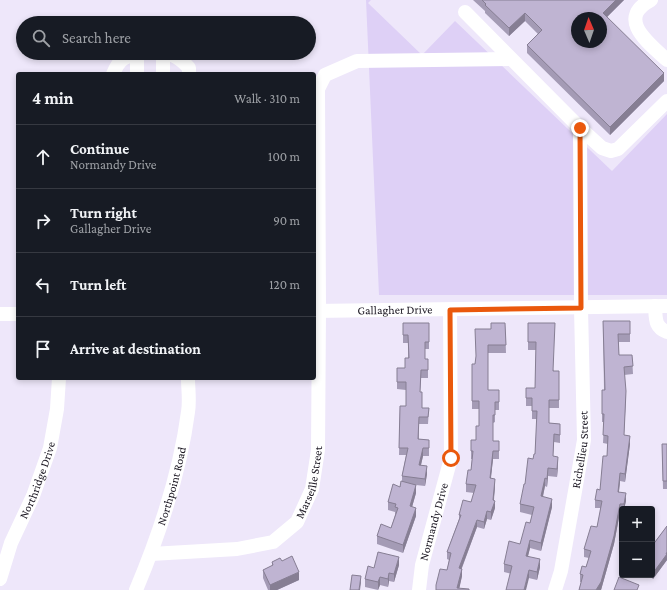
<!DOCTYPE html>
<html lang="en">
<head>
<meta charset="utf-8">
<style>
	body { margin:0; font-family:"Crimson Pro",serif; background:#20242c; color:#f1f3f6 }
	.controls { position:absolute; right:12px; bottom:12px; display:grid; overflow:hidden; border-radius:4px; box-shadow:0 2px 6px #0003 }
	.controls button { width:36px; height:36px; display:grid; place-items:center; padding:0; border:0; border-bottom:1px solid #363941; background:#171b24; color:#f1f3f6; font:20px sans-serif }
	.compass { position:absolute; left:571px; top:12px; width:36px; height:36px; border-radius:50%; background:#171b24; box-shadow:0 2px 6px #0003; rotate:358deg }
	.stop { position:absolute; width:12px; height:12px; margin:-9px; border:3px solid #ea580c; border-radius:50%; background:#fff }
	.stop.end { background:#ea580c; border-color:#fff; box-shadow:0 1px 4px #0008 }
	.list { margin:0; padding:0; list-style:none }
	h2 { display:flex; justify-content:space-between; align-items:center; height:52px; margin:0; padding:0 16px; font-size:17px }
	h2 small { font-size:13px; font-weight:400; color:#9ea1a6 }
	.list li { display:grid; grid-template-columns:26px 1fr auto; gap:12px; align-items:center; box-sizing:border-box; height:64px; padding:0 16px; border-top:1px solid #363941 }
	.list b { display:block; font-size:15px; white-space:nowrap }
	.list p { margin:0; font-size:13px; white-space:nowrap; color:#9ea1a6 }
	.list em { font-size:13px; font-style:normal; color:#9ea1a6 }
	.icon { flex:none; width:22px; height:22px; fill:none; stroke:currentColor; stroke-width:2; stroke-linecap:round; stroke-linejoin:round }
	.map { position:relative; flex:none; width:667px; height:590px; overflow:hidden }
	.search { position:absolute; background:#171b24; box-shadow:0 2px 6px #0003; left:16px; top:16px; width:300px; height:44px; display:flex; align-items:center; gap:10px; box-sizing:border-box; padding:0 14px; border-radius:22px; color:#9ea1a6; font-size:15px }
	.panel { position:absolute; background:#171b24; box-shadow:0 2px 6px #0003; left:16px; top:72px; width:300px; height:308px; border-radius:4px }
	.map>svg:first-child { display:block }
	.green { fill:#ded0f6 }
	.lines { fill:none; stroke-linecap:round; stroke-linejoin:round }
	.minor { stroke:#fff; stroke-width:14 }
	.wall { fill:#a49bb5 }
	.shaded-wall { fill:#867e93 }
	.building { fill:#bfb4d2; stroke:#867e93; fill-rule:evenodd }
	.route { stroke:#ea580c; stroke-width:5 }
	.labels { text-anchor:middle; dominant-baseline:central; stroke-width:3; stroke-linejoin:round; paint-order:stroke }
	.street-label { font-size:12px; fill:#1b1722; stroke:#f9f7fd }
</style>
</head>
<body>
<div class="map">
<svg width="667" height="590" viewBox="0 0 667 590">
	<rect width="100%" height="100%" fill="#eee7fa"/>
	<path class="green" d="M366 0H371L368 3 422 55 455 21 612 171 667 114V295H379Z"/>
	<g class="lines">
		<g class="minor">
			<path d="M651 0C615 19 650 44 667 60"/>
			<path d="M465 12 580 128 602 148 611 151 618 149 667 101"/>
			<path d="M160 53C173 53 181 59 189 68V74"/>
			<path d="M163 53V74"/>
			<path d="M113 74C120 57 126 56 143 53"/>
			<path d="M137 74V54"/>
			<path d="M655 306C656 318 654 327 667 332"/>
			<path id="s1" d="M314 311 667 306"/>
			<path d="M0 314H18"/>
			<path id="s2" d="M151 554 237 549 273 542 297 522 312 489 318 450 319 311 318 89 325 75 357 61 511 59"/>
			<path id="s3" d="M0 579 11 543 33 496 50 448 57 409 59 378"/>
			<path id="s4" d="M136 590C160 533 180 473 188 412 190 401 188 389 188 378"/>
			<path id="s5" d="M419 590 422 565 451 458 450 310"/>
			<path id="s6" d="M555 590 561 571 584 440 581 308 580 128"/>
		</g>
	</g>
	<path class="wall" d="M473 0H624L607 17 664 81 610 135 527 53V45L538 34 525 21 509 36 485 13V11Z
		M603 321H630V342H619V355H632L633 374 624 375 626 399 624 435 630 444 625 482 620 481 619 492 626 501 624 509H622V512H620L614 544 601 590H579L581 582H580V574L586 567 589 558 584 557V549L597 527 601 508H595V500L600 490 607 456 608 444 603 443 604 422H602V390H604Z
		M403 323H429V349H425V359H428V378H421L420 392 422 408H429L428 424H419V439L429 440V456H423L421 465 427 474 425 486 416 485V493L412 507 416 516 403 553 377 544V536L391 528 395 515V512L388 510V502L400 487 402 481V476L406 455H399L400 406H406V390L397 389V368H405L408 358V343H403Z
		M505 323 506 353H488V390H499V410H495V422L493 423V441H499V459H493L491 478 495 486 494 500 495 508 491 520 487 519 484 529 477 527 462 568V576L459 588 436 590 447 570 449 560 447 559V552L459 519V515L471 502 474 493 466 492V484L471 470 472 459H471V440H476L479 426V409H472V364H475L491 329Z
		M528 323 554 371H559V408H549V423L560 424V443L554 442 553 456 558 465 557 477 548 476 547 487 545 486 543 497 552 507 541 551 530 548 528 556 540 567 537 580 504 572V564L520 544 530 523 532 515 520 512V504L533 459 535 454 537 419H532V406H526V388H535L536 350H528Z
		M662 444H667V489H663Z
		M667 526V560L653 579 648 575H652V546Z
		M282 561 299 580 277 590H268L263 578V570L272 566V562Z
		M399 565 394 582 389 581 388 587 380 585 378 590 365 587V579L374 568Z"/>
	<path class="shaded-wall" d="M616 0H624L603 21V13Z
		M525 13V21L509 36V28Z
		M664 73V81L610 135V127Z
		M630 436V444L625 482V474Z
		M423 448V456L419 473V465Z
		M493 451V459L490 485V478Z
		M558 457V465L557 477V469Z
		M427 466V474L425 486V479Z
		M548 468V476L547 487V479Z
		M620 473V481L618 500V492Z
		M545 478V486L541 504V496Z
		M495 479V486L493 507 495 501V508L491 520V512Z
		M416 485V493L410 514V506Z
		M626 493V501L624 509V504Z
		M552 499V507L541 551V543Z
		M620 504V512L614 544 601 590H596Z
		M416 508V516L403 553V545Z
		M487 511V519L484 529V522Z
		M477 520V527L459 575V568Z
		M530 540V548L526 564V556Z
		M667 552V560L653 579V573Z
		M399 557V565L394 582V574Z
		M540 559V567L537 580V572Z
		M462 569V576L459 590 457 588Z
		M529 570V578L526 590H524Z
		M299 572V580L277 590H270V585Z
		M389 573V581L388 587V579Z
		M361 576V582L360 590H359Z
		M380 577V585L378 590V582Z"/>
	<path class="building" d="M482 0H616L603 13 664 73 610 127 527 45 542 30 525 13 509 28 485 5 486 4ZM577 18H601V42H577Z
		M603 321H630V334H618L619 355H632L633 366 624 367 626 391 624 435 630 436 625 474 620 473 618 492 626 493 624 504H620L614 536 601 582 596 590H579L583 575 580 574 582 566 586 567 591 551 584 549 591 526 597 527 602 501 595 500 597 489 600 490 603 456H607L608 436 603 435 604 414H602V390H605Z
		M403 323H429V342H425V359H428V370H421L420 392H422V408H429L428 417H419L418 439 429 440V448H423L419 465 427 466 425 479 402 476 408 448H399L400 406H406V382H397V368H405V358H409L408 335H403Z
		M491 323H505L506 345H488V390H499V402H495V415H493V441H499V451H493L490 478 495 479 493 500 495 501 491 512 487 511 484 522 477 520 459 568 462 569 457 588 469 589V590H436V585L440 569 447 570 451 553 447 552 461 515H459L463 500 471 502 476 485 466 484 468 470H471L473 451H471V440H476V426H479V401H472V364H475L476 356 475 329H491Z
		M528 323H555L553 371H559V400H549V423L560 424V435L554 434 553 456 558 457 557 469 548 468 547 479 545 478 541 496 552 499 541 543 530 540 526 556 540 559 537 572 529 570 524 590H506L512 566 504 564 509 541 520 544 526 522 530 523 534 507 520 504 524 484H525L528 458 533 459 534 454H535L537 411H532V398H526V388H535L536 342H528Z
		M662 444H667V481H663Z
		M401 481 416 485 410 506 416 508 403 545 377 536 381 524 391 528 398 508 395 507 396 504 388 502 393 484 400 487Z
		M667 526V552L666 554H667L653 573 652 572V546Z
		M378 552 399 557 394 574 389 573 388 579 380 577 378 582 365 579 368 566 374 568Z
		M292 556 299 572 270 585 263 570 273 565 272 562 280 558 282 561Z
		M352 575 361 576 359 590H350Z
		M619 577 639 585 637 590H614Z"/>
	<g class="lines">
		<path class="route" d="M451 458 450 310 581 308 580 128"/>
	</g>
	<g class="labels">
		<g class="street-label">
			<text stroke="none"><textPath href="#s1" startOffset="81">Gallagher Drive</textPath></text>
			<text stroke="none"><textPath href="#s6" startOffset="143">Richellieu Street</textPath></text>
			<text stroke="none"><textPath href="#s3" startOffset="106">Northridge Drive</textPath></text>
			<text stroke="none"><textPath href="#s2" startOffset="196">Marseille Street</textPath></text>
			<text stroke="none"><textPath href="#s4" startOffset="110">Northpoint Road</textPath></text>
			<text stroke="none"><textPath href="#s5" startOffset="70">Normandy Drive</textPath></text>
		</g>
	</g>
</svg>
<div class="controls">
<button>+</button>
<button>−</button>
</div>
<svg class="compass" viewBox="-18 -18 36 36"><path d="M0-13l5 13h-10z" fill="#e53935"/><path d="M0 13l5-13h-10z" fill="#9ea1a6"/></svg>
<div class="stop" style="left:451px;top:458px"></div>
<div class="stop end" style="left:580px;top:128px"></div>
<div class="search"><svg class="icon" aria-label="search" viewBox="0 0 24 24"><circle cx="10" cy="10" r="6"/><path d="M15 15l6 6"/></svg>Search here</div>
<section class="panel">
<h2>4 min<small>Walk · 310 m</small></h2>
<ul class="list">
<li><svg class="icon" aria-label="ahead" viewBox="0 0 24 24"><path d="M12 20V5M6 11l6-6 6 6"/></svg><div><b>Continue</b><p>Normandy Drive</p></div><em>100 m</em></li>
<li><svg class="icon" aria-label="right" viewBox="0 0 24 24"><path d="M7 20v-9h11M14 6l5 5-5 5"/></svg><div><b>Turn right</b><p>Gallagher Drive</p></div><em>90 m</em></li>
<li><svg class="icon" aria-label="left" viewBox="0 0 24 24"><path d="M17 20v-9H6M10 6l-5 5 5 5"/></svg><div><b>Turn left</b></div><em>120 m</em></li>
<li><svg class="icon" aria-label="arrive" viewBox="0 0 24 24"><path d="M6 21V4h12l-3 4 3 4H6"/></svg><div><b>Arrive at destination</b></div></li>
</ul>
</section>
</div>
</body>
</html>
